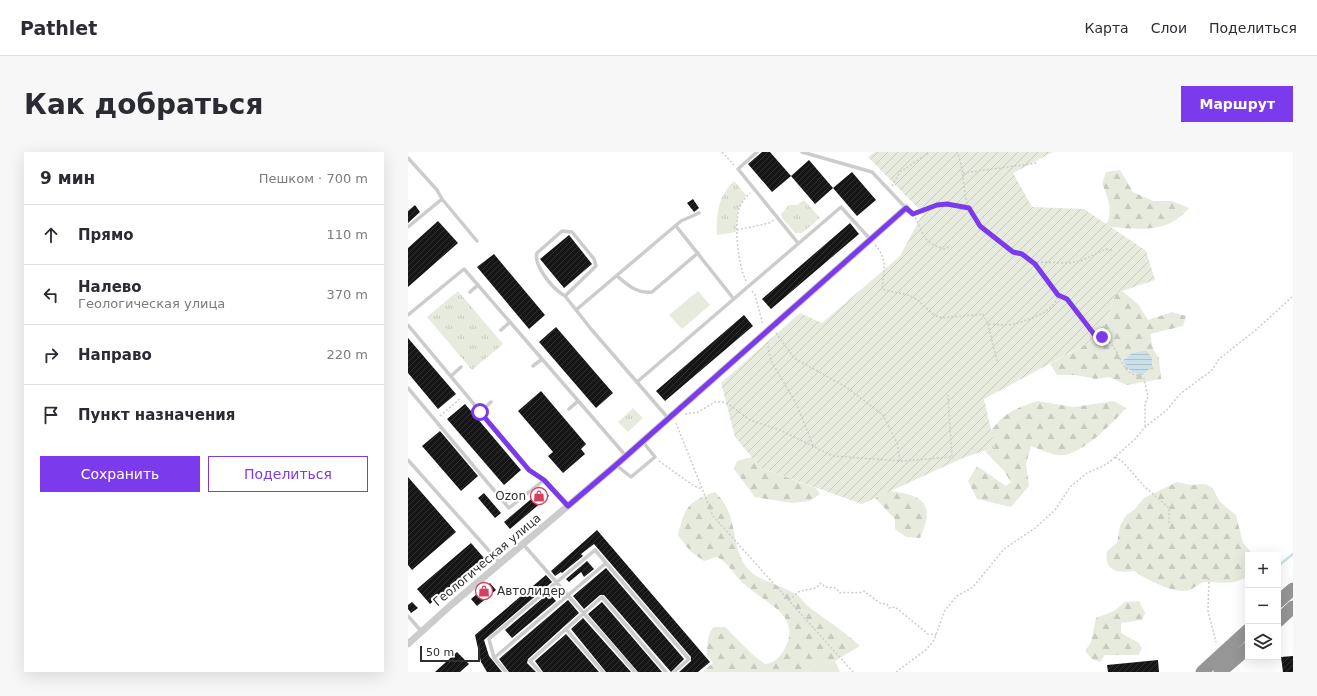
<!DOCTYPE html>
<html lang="ru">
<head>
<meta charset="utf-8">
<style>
	body { margin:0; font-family:"DejaVu Sans",sans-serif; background:#f7f7f7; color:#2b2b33 }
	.controls { position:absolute; right:12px; bottom:12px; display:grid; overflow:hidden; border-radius:0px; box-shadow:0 4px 16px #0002 }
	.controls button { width:36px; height:36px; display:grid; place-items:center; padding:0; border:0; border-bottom:1px solid #e1e1e2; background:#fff; color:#2b2b33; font:20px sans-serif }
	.scale { position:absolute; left:12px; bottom:10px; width:60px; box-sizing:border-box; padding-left:4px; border:2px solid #2f2f2f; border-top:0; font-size:11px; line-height:14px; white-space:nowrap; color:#2f2f2f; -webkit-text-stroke:3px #fff; paint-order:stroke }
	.stop { position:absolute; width:12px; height:12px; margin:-9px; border:3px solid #7c3aed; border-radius:50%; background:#fff }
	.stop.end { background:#7c3aed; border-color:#fff; box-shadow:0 1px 4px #0008 }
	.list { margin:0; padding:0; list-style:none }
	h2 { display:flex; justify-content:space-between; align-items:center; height:52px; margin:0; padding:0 16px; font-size:17px }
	h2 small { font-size:13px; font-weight:400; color:#7c7c81 }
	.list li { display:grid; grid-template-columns:26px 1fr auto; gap:12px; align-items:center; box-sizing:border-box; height:60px; padding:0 16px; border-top:1px solid #e1e1e2 }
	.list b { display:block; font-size:15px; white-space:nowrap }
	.list p { margin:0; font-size:13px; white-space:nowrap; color:#7c7c81 }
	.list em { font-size:13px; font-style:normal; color:#7c7c81 }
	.actions { display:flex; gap:8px; padding:12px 16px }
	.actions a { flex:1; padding:9px 0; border:1px solid #7c3aed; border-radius:0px; text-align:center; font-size:14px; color:#7c3aed }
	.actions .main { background:#7c3aed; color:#fff }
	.icon { flex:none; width:22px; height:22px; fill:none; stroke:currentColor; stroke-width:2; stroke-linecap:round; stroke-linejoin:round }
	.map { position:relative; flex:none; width:885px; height:520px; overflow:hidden; border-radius:0px }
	header { display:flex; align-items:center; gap:24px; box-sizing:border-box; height:56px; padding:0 20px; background:#fff; border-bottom:1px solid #e1e1e2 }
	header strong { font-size:19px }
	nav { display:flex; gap:22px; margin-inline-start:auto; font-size:14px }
	.intro { display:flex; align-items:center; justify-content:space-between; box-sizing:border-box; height:96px; padding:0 24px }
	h1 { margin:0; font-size:28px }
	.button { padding:10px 18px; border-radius:0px; background:#7c3aed; color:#fff; font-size:14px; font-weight:700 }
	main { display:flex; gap:24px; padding:0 24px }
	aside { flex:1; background:#fff; border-radius:0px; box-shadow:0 4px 16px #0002 }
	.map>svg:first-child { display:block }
	.grass { fill:#e6ebde }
	.forest { fill:url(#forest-firs); fill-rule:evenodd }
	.park { fill:url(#park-tufts) }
	.garden { fill:url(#garden-furrows) }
	.water { fill:url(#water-rules) }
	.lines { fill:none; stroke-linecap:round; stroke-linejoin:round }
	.stream { stroke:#cbe1e9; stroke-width:2.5 }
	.building { fill:url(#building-hatch) }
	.path { stroke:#ccc; stroke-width:1.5; stroke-dasharray:2 2; stroke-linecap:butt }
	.lane { stroke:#ccc; stroke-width:3.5 }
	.street { stroke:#ccc; stroke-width:7 }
	.highway { stroke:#969696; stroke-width:13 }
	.route { stroke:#7c3aed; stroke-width:5 }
	.labels { text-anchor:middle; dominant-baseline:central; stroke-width:4; stroke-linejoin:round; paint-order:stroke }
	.poi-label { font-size:12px; fill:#2f2f2f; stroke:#fff; text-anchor:end }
	.street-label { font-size:12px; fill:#2f2f2f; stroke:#fff }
</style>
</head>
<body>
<header>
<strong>Pathlet</strong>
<nav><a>Карта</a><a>Слои</a><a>Поделиться</a></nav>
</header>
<div class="intro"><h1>Как добраться</h1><a class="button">Маршрут</a></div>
<main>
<aside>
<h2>9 мин<small>Пешком · 700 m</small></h2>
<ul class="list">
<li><svg class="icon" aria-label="ahead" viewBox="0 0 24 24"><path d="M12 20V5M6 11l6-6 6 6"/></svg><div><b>Прямо</b></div><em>110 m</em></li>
<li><svg class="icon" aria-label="left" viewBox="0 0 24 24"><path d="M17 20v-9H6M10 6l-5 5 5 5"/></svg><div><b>Налево</b><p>Геологическая улица</p></div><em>370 m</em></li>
<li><svg class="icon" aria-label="right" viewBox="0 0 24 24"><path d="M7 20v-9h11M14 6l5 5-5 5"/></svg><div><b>Направо</b></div><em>220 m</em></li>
<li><svg class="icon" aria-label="arrive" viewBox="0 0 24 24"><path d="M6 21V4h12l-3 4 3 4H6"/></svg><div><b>Пункт назначения</b></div></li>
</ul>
<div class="actions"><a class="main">Сохранить</a><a>Поделиться</a></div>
</aside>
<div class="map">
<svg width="885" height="520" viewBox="0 0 885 520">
	<defs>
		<pattern id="forest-firs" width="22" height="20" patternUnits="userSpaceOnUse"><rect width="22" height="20" fill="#e6ebde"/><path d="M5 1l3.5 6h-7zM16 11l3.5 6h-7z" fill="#c6cabf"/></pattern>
		<pattern id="park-tufts" width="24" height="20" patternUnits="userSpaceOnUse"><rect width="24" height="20" fill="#e6ebde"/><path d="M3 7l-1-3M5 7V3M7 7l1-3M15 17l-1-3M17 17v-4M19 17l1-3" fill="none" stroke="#c6cabf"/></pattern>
		<pattern id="garden-furrows" width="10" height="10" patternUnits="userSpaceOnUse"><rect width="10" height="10" fill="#e6ebde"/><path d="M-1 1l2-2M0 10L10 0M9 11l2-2" fill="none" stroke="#c6cabf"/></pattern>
		<pattern id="water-rules" width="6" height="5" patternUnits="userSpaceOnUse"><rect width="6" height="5" fill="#cbe1e9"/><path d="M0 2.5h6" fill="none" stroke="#afc1c8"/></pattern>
		<pattern id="building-hatch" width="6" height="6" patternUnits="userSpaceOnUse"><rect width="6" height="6" fill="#161616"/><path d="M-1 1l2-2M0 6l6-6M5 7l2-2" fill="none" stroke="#303030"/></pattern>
	</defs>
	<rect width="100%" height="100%" fill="#fff"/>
	<path class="grass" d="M290 139 302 153 274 177 261 163Z
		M427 509 432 520H397L409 512Z"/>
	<path class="forest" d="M712 18 725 40 745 49H764L781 56C759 82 733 77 702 75L698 72C706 61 699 42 694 32L698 20Z
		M714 139 730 152 740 168 764 160 778 164 775 174 742 182 745 197 751 206 753 227 719 233 701 225 688 227 667 223H649L642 212 693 184 708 141ZM738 198 744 215 734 222 724 220 714 209 724 201Z
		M629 249 666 255 706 249 718 256C706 270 670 307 650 303 641 302 632 297 623 294L618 312 621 334 603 355 569 347 560 329 569 314 598 334 603 330 596 319 577 299 587 295 583 279C596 260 609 256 629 249Z
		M344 305 353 316 408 336 412 342 402 349 384 351 347 345 326 317 329 309Z
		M769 330 783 333 796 332 804 335 812 350 828 363 835 391 845 402 840 403V424C824 434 815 430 798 430 792 430 787 436 781 438 768 443 737 427 726 419 709 421 696 420 699 399L709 391 712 374 718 363 727 357 736 346Z
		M482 339C515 343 528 352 512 386L498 385 487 377V367L467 346Z
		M307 340C334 366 319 395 342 419 350 428 377 435 388 442 393 445 396 451 401 455 418 468 436 479 452 494L427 509 409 512 397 520H294L305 511 299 503C299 492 299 482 306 475H317L344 502 357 512C366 511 371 506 376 498 396 462 355 451 335 431 325 422 321 411 309 405L296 409 282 399 270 383C277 355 279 350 307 340Z
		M731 449 737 461 734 468 713 471V481L731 491 734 497 730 503H697L692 510 684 507 677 499 683 490 688 466 706 459 717 450Z"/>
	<path class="park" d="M326 29 338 43 330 58 328 80 309 83C308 62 310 44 326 29Z
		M396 48 412 66 394 81H387L374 66 373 62 381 53H389Z
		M50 139 95 192 64 218 19 165Z
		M225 256 235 266 220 280 210 270Z"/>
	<path class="garden" d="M467 0H645L605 21 624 55 676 57 738 99 747 128 708 141 693 184 576 247 587 295 555 306 454 352 353 316 327 285 313 231 392 161 414 171 492 104 515 61 460 5Z"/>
	<path class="water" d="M738 198 744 206V215L734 223 724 220 714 209 724 201Z"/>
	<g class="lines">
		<path class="stream" d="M870 414 885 402"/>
	</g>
	<path class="building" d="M354 0H362L383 24 364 40 340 12Z
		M401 8 425 36 407 52 383 24Z
		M444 20 468 48 449 64 425 36Z
		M285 47 291 56 286 60 279 51Z
		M7 53 12 60 0 71V59Z
		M30 69 50 91 0 135V96Z
		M442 71 451 82 363 157 354 147Z
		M161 83 184 112 156 136 132 107Z
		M86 102 137 163 121 177 69 115Z
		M336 163 345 174 257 249 248 239Z
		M148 175 205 241 188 256 131 190Z
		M0 186 48 242 30 257 0 221Z
		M133 239 178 292 173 297 177 302 155 321 140 304 145 300 110 259Z
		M57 252 113 318 96 333 39 267Z
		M32 279 70 324 53 339 14 294Z
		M0 325 48 380 4 418 0 413Z
		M135 337 141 344 102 377 96 370Z
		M76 341 93 361 87 366 70 346Z
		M189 378 302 510 290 520H271L283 509V505L186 392 173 402 175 404 154 421 153 420 147 424 143 419Z
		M63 391 76 406 22 452 9 437Z
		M179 409 186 417 176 425 173 420 161 430 158 427Z
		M198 416 276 507 263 520 196 443H192L176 457 165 444Z
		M138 423 144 430 76 488 81 504 94 520H79L73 510 67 483Z
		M82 431 88 438 69 454 63 447Z
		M141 441 148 449 104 486 97 478Z
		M160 448 171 461 120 507 119 511 128 520H101L91 507Z
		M4 450 10 456 3 461 0 457V453Z
		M194 450 254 520H230L180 462Z
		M175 466 223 520H198L163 477Z
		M158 482 191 520H135L127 509Z
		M49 500 61 512 52 520H27Z
		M885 504V520H875L873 505Z
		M750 508 751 520H700L699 513Z"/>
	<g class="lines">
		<path class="path" d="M314 0 326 13
			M555 21 629 11
			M484 34 492 20 522 0
			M504 61C512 64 521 55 530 53 540 51 551 54 561 56
			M505 62C517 80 511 89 536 97L543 94
			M329 78 361 71 366 68
			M467 93C480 106 476 121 474 137 484 141 494 140 504 145 516 150 521 163 534 166L575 162 580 172C587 172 597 174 605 172 619 169 647 160 650 143 642 128 630 113 616 104 613 102 608 102 605 100 591 91 572 77 564 63 553 44 558 20 549 0
			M625 110 661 111 673 109 698 97 706 99
			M338 129C330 112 326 75 331 57 333 51 337 46 342 41
			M344 139 347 143 355 173
			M650 143 659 147 689 186C706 184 710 208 719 218 723 223 731 223 736 226L740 245 737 252V274
			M580 172 589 209
			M368 181 386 206 438 235 475 263 489 291 492 308
			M359 190 363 209 388 251 405 293
			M277 262 290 260 307 250H315L323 254 342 268 372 278 425 304 493 309 544 305 540 243
			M32 264 53 246
			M268 271 305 364 445 520
			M707 305 714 309 736 334 761 356V371
			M251 309 286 334 294 337
			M801 426 800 459 808 490
			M381 448 392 439 408 436 413 431 417 435 428 436 432 441C440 439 449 443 456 439L472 451 479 452 481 456 487 455 520 482 528 483
			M488 520 519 497 526 488 537 458 549 444 565 435 596 397 627 376 647 358 662 335 679 321 699 312 707 305 727 287 737 275 759 258 772 242 804 218 811 207 849 177 885 144"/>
		<path class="lane" d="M349 0 330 17 390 91
			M394 0 464 20 498 56
			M0 6 29 38 34 47 69 89
			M268 74 325 146
			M0 75 34 47
			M209 124C220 133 229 142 244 140L290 101
			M62 140 70 133
			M157 144 188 114 186 107 164 80 154 79 129 101C125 114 146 138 157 144L183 177 260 266
			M168 158 273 69 291 61
			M0 163 56 117 218 304
			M0 173 121 318 136 328 160 354
			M93 178 102 170
			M125 214 134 207
			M43 224 53 215
			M229 230 433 55 462 87
			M0 236 101 356 136 328
			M161 257 170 249
			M72 260 83 250
			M0 308 92 411
			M208 313 223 325 247 305 235 290
			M115 392 227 520
			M0 464 14 480
			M158 477 195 520
			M86 506 81 487 187 398 198 411
			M98 520 86 506 198 411 281 507 266 520
			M132 520 122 509 194 445 258 520"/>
		<path class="street" d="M0 492 43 453 208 313 498 56"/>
		<path class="highway" d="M870 450 885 437
			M870 469 885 455
			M794 520 840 478
			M812 520 840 496"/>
	</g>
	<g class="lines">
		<path class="route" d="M72 260 121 318 136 328 160 354 208 313 498 56 505 62 529 53 539 52 561 56 572 74 605 100 614 102 627 112 650 143 659 147 689 186 694 185"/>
	</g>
	<defs>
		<g id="shop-ring" transform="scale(0.9)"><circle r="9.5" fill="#fff" stroke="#d64060" stroke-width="1.5"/><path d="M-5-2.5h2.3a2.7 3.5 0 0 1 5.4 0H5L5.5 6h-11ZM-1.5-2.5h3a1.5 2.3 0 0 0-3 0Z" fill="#d64060"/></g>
	</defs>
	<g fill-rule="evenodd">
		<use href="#shop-ring" x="131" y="344"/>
		<use href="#shop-ring" x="76" y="439"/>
	</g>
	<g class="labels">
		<g class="poi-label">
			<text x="118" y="344">Ozon</text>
			<text x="89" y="439" text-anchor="start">Автолидер</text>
		</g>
		<g class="street-label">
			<text transform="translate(79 408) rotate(-40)">Геологическая улица</text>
		</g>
	</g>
</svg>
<div class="controls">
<button>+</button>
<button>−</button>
<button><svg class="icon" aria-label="layers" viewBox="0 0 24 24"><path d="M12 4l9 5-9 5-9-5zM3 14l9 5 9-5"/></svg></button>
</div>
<div class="scale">50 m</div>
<div class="stop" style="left:72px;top:260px"></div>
<div class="stop end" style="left:694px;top:185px"></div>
</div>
</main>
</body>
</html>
